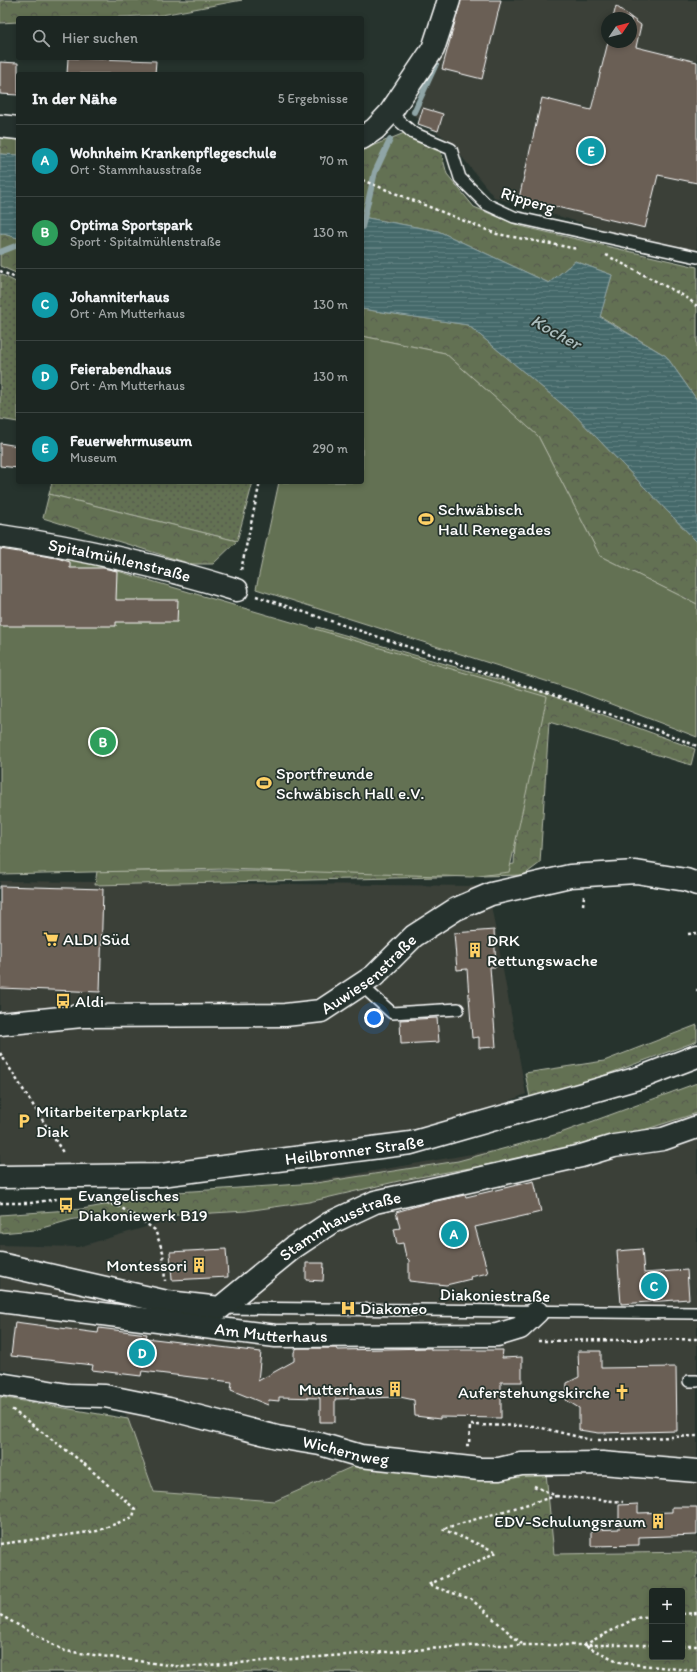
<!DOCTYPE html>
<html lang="de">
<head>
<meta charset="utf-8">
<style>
	body { margin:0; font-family:Itim,sans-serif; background:#252e2a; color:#f1f3f6 }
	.controls { position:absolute; right:12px; bottom:12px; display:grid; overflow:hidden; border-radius:4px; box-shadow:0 2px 6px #0003 }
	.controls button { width:36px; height:36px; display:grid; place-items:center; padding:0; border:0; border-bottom:1px solid #3a4340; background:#1c2622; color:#f1f3f6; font:20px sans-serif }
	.compass { position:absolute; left:601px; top:12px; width:36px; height:36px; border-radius:50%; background:#1c2622; box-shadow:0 2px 6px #0003; rotate:55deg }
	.you { position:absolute; left:374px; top:1018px; width:14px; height:14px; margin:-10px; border:3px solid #fff; border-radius:50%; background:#1a73e8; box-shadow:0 0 0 6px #1a73e833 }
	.badge { display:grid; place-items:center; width:26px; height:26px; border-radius:50%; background:#2563eb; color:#fff; font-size:13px; font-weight:700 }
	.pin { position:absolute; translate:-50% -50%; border:2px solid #fff; box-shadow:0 1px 4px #0006 }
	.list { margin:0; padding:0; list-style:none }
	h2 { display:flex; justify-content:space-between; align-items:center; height:52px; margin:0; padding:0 16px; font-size:17px }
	h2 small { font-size:13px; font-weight:400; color:#a0a5a5 }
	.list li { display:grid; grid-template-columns:26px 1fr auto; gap:12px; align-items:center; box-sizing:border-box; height:72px; padding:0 16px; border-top:1px solid #3a4340 }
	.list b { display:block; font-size:15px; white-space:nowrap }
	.list p { margin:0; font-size:13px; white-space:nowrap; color:#a0a5a5 }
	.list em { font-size:13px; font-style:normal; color:#a0a5a5 }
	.icon { flex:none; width:22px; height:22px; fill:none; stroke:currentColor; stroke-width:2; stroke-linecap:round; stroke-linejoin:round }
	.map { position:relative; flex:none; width:697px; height:1672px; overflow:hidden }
	.search { position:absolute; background:#1c2622; box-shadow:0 2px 6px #0003; left:16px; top:16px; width:348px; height:44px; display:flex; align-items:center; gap:10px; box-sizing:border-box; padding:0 14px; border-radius:4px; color:#a0a5a5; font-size:15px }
	.panel { position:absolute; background:#1c2622; box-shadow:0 2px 6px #0003; left:16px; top:72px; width:348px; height:412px; border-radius:4px }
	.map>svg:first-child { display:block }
	.built { fill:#3a4039; fill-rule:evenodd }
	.grass { fill:url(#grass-dots); stroke:#b2b8a8 }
	.forest { fill:url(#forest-crowns); stroke:#b2b8a8; fill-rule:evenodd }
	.pitch { fill:#647152; stroke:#b2b8a8 }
	.water { fill:url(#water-rules); stroke:#8fa5a6 }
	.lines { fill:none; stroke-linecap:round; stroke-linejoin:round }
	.stream { stroke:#8fa5a6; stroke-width:6 }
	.building { fill:#6a5f55; stroke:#fff }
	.service-casing { stroke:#fff; stroke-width:14 }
	.minor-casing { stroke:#fff; stroke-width:25 }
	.primary-casing { stroke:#fff; stroke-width:25 }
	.path { stroke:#fff; stroke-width:2.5; stroke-dasharray:3 3; stroke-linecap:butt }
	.service { stroke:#26332d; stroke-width:11 }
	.minor { stroke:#26332d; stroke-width:22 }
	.primary { stroke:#26332d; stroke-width:22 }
	.labels { text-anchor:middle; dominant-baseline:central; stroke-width:3.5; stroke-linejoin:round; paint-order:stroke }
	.street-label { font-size:17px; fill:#fff; stroke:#26332d }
	.poi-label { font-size:17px; fill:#fff; stroke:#26332d; text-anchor:start }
	.water-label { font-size:18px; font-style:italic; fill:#abbcbc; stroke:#26332d }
</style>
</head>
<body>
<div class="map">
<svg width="697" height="1672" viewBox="0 0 697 1672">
	<defs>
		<pattern id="grass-dots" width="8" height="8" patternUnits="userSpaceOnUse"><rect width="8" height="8" fill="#647152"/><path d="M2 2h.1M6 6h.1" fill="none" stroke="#54594e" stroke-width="1.8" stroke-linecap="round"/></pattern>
		<pattern id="forest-crowns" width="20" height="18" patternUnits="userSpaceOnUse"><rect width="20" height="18" fill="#647152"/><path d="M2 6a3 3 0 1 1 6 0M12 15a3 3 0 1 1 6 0" fill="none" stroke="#54594e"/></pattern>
		<pattern id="water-rules" width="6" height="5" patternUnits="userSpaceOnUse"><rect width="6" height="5" fill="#45696b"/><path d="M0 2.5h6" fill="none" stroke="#618081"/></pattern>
	</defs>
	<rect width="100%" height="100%" fill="#26332d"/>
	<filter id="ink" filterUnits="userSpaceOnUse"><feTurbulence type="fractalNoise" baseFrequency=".025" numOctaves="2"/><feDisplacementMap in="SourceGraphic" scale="8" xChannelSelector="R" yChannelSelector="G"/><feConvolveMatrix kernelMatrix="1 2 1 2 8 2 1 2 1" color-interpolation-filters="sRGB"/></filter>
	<g filter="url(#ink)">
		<path class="built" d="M456 0H697V257L494 197 450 142 413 115 423 94ZM607 18H631V42H607Z
			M0 881 477 886 491 905 526 1094 411 1143 0 1177Z
			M697 1086V1552L554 1554 546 1473 356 1465 275 1501 154 1492 119 1397 0 1369V1245L78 1247 281 1187 518 1146Z"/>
		<path class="grass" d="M0 274 18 283V422L0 419Z
			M52 482H253L237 541 49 494Z"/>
		<path class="forest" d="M0 0H242L162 15 100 18H18V22L0 23Z
			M407 132 441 152 447 174 474 207 520 226 697 267V400L666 356 600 316 612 275 575 261 549 283 438 231 362 217V150Z
			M0 136 18 138V155L0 154Z
			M0 233 18 238V274L0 266Z
			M362 309 468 325 575 415 697 542V604L600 556 538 436 445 353 362 336Z
			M49 494 237 541 213 564H191L43 518Z
			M317 627 539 691 695 749 691 765 549 722 540 863 524 875 95 885 97 871H464L514 864 522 698 313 637Z
			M697 1025V1041L695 1042 531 1102 525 1073 604 1061Z
			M697 1083V1113L597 1145 403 1180 309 1202 246 1211 145 1217 74 1219 35 1230 0 1233V1215L82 1209 177 1192 316 1183 458 1161 558 1134Z
			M0 1397 128 1419 154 1492 275 1501 356 1465 546 1473 554 1554 697 1552V1672H0ZM652 1591H682V1657H652Z"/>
		<path class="pitch" d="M362 336 445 353 538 436 600 556 697 604V737L577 691 256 589 279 482H362Z
			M0 545 46 550 547 697 509 872 471 877 225 869 0 874Z"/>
		<path class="water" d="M0 154 18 155V238L0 233Z
			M362 217 438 231 549 283 575 261 612 275 600 317 666 356 697 400V542L575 415 468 325 362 309Z"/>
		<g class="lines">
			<path class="stream" d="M414 112 436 64
				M362 227 375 172 390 140
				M0 252 18 245"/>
		</g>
		<path class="building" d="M461 0H501L482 79 442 69Z
			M616 6 641 25 636 47 697 62V183L658 175 645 228 519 198 542 98 591 110 608 42H631V18H613Z
			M68 58 156 61 155 74H67Z
			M0 62 18 63V95L0 94Z
			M423 108 443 114 438 131 418 124Z
			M0 443 18 446V468L0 466Z
			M0 549 57 558 70 562V568H103L117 571 116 600H178L177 622H116V626H0Z
			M0 886 103 889 100 992 0 988Z
			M494 930 496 967H490L496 1047 479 1048V1037L472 1038 467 969 457 970 454 933Z
			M437 1018 439 1042 401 1044 400 1020Z
			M534 1181 541 1212 475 1227 488 1273 470 1277 471 1279 446 1285 409 1281V1260L406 1257 403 1243 397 1244 394 1229 400 1228 396 1212 427 1203 465 1195 466 1197Z
			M226 1249 228 1277 172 1280 170 1252Z
			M642 1249 644 1273 687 1270 689 1299 621 1304 617 1251Z
			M306 1263H324L323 1281 306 1280Z
			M15 1322 98 1333 99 1328 147 1334 146 1338 261 1352 258 1381 294 1361V1352L297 1348H337L338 1350 431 1348V1350H503L502 1358 522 1357V1382H501V1418L440 1417V1419L415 1416 414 1400 400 1397 335 1399V1422H320V1398L279 1397V1401L269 1400 268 1405 231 1390 232 1382 142 1371 141 1376 92 1370 93 1365 11 1356Z
			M578 1351H601V1368L676 1367 677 1431 599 1433 579 1430V1408L566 1400 567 1383 579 1377Z
			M638 1504V1513L672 1512V1507H697V1535L639 1537V1545L591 1546V1530L619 1529V1505Z"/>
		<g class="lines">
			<g class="service-casing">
				<path id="service" d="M390 113 413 133 451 149 460 178 486 204 514 217 697 257
					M361 985 392 1013 458 1009
					M223 1308 697 1313
					M689 1381H697"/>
			</g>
			<g class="minor-casing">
				<g id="minor">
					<path d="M0 126 18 128"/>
					<path d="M362 138 375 129 390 113 433 49 449 0"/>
					<path id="s1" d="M0 536C80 548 160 566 237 590"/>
					<path id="s2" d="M0 1024 82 1016 285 1015 321 1011 374 976 414 936 456 909 491 894 570 876 636 872 686 880 697 884"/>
					<path id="s3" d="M0 1264 167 1302 220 1308 294 1247 330 1223 375 1202 581 1156 614 1146 663 1139 697 1127"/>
					<path id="s4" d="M0 1301 276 1336 497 1335 520 1328 537 1312"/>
					<path id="s5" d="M0 1384 68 1395 105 1396 169 1409 277 1437 320 1444 361 1456 480 1469H499L521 1464 602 1463 697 1471"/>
				</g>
			</g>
			<g class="primary-casing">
				<g id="primary">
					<path id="s6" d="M0 1177 161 1175 411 1143 642 1077 697 1056"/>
				</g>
			</g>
			<path class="path" d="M362 180 497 234 578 249
				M606 255 686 297 697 306
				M0 271 18 279
				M241 570 260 482
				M256 596 654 729 697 746
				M583 905 584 896
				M688 934 697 933
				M696 990H697
				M0 1053 64 1154
				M91 1197 93 1202 116 1205 134 1215 155 1230 163 1252 165 1281
				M0 1203H31L57 1199
				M538 1341 697 1339
				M598 1440 697 1436
				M466 1445H469L470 1425 534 1426 591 1440
				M534 1486 556 1496 623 1502
				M0 1544 97 1531 133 1517 135 1509 82 1462 10 1408
				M682 1614 697 1613
				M0 1615 65 1651 182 1667 482 1645H652
				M522 1644 471 1599 428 1585 497 1552 442 1529 556 1496
				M584 1645 636 1618 652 1616
				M586 1646 622 1663 697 1671
				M682 1646H697"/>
			<use href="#service" class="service"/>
			<use href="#minor" class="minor"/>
			<use href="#primary" class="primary"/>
		</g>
	</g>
	<defs>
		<g id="stadium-bare" transform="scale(1.2)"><path d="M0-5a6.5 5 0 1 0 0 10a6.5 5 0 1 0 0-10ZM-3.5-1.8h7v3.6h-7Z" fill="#ffd166" stroke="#26332d" stroke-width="2.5" paint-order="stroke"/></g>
		<g id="supermarket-bare" transform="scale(1.2)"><path d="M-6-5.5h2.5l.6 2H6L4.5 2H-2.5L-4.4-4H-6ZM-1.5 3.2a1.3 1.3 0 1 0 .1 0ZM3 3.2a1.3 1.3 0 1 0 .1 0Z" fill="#ffd166" stroke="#26332d" stroke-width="2.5" paint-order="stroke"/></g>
		<g id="building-bare" transform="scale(1.2)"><path d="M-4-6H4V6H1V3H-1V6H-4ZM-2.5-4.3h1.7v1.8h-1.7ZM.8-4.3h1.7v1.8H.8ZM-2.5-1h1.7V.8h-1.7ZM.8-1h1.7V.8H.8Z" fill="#ffd166" stroke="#26332d" stroke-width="2.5" paint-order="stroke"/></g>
		<g id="bus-bare" transform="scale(1.2)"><path d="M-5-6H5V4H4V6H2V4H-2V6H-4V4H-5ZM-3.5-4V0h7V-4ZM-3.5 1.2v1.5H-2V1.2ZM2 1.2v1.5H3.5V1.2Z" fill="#ffd166" stroke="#26332d" stroke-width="2.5" paint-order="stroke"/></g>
		<g id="parking-bare" transform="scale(1.2)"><path d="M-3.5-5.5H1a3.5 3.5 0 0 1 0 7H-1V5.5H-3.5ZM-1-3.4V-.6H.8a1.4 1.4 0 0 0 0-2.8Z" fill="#ffd166" stroke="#26332d" stroke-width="2.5" paint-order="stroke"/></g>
		<g id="hospital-bare" transform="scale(1.2)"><path d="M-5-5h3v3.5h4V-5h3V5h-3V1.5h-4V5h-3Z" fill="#ffd166" stroke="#26332d" stroke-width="2.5" paint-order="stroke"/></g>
		<g id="church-bare" transform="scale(1.2)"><path d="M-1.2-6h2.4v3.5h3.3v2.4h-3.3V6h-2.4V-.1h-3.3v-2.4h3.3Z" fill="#ffd166" stroke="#26332d" stroke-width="2.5" paint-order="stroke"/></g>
	</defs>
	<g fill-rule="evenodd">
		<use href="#stadium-bare" x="426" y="519"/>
		<use href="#stadium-bare" x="264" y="783"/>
		<use href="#supermarket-bare" x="51" y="939"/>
		<use href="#building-bare" x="475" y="950"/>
		<use href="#bus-bare" x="63" y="1001"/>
		<use href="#parking-bare" x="24" y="1121"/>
		<use href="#bus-bare" x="66" y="1205"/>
		<use href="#building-bare" x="199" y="1265"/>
		<use href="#hospital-bare" x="348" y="1308"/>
		<use href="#building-bare" x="395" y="1389"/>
		<use href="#church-bare" x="622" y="1392"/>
		<use href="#building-bare" x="658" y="1521"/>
	</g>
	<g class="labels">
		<g class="street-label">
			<text transform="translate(528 200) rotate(17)">Ripperg</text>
			<text stroke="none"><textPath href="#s1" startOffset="122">Spitalmühlenstraße</textPath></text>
			<text stroke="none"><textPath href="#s2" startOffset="382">Auwiesenstraße</textPath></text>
			<text stroke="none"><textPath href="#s6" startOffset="356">Heilbronner Straße</textPath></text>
			<text stroke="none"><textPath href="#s3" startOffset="372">Stammhausstraße</textPath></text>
			<text transform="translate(495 1295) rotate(1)">Diakoniestraße</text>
			<text stroke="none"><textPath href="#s4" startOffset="273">Am Mutterhaus</textPath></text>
			<text stroke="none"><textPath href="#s5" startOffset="353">Wichernweg</textPath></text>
		</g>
		<g class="poi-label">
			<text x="438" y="509">Schwäbisch<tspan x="438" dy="20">Hall Renegades</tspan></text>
			<text x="276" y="773">Sportfreunde<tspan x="276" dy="20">Schwäbisch Hall e.V.</tspan></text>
			<text x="63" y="939">ALDI Süd</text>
			<text x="487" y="940">DRK<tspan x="487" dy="20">Rettungswache</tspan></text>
			<text x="75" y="1001">Aldi</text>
			<text x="36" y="1111">Mitarbeiterparkplatz<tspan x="36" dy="20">Diak</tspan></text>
			<text x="78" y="1195">Evangelisches<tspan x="78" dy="20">Diakoniewerk B19</tspan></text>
			<text x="187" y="1265" text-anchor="end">Montessori</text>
			<text x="360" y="1308">Diakoneo</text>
			<text x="383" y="1389" text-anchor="end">Mutterhaus</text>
			<text x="610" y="1392" text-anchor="end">Auferstehungskirche</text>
			<text x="646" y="1521" text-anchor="end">EDV-Schulungsraum</text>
		</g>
		<g class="water-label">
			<text transform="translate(556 332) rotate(29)">Kocher</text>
		</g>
	</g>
</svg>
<div class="controls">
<button>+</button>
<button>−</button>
</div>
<svg class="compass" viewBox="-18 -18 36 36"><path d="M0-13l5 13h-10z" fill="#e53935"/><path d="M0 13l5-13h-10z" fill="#a0a5a5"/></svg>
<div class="you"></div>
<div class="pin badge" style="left:454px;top:1234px;background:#0f9aa8">A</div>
<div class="pin badge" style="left:103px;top:742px;background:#2e9e5b">B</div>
<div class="pin badge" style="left:654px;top:1286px;background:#0f9aa8">C</div>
<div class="pin badge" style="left:142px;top:1353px;background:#0f9aa8">D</div>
<div class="pin badge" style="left:591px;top:151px;background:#0f9aa8">E</div>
<div class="search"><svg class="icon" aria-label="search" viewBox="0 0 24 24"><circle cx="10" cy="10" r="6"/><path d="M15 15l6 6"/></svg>Hier suchen</div>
<section class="panel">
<h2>In der Nähe<small>5 Ergebnisse</small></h2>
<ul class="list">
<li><span class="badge" style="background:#0f9aa8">A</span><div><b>Wohnheim Krankenpflegeschule</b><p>Ort · Stammhausstraße</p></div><em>70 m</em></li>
<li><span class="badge" style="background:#2e9e5b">B</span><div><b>Optima Sportspark</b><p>Sport · Spitalmühlenstraße</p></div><em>130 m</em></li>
<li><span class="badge" style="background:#0f9aa8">C</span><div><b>Johanniterhaus</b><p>Ort · Am Mutterhaus</p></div><em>130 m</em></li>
<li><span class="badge" style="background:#0f9aa8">D</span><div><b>Feierabendhaus</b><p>Ort · Am Mutterhaus</p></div><em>130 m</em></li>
<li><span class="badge" style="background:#0f9aa8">E</span><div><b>Feuerwehrmuseum</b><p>Museum</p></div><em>290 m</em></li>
</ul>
</section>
</div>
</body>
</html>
